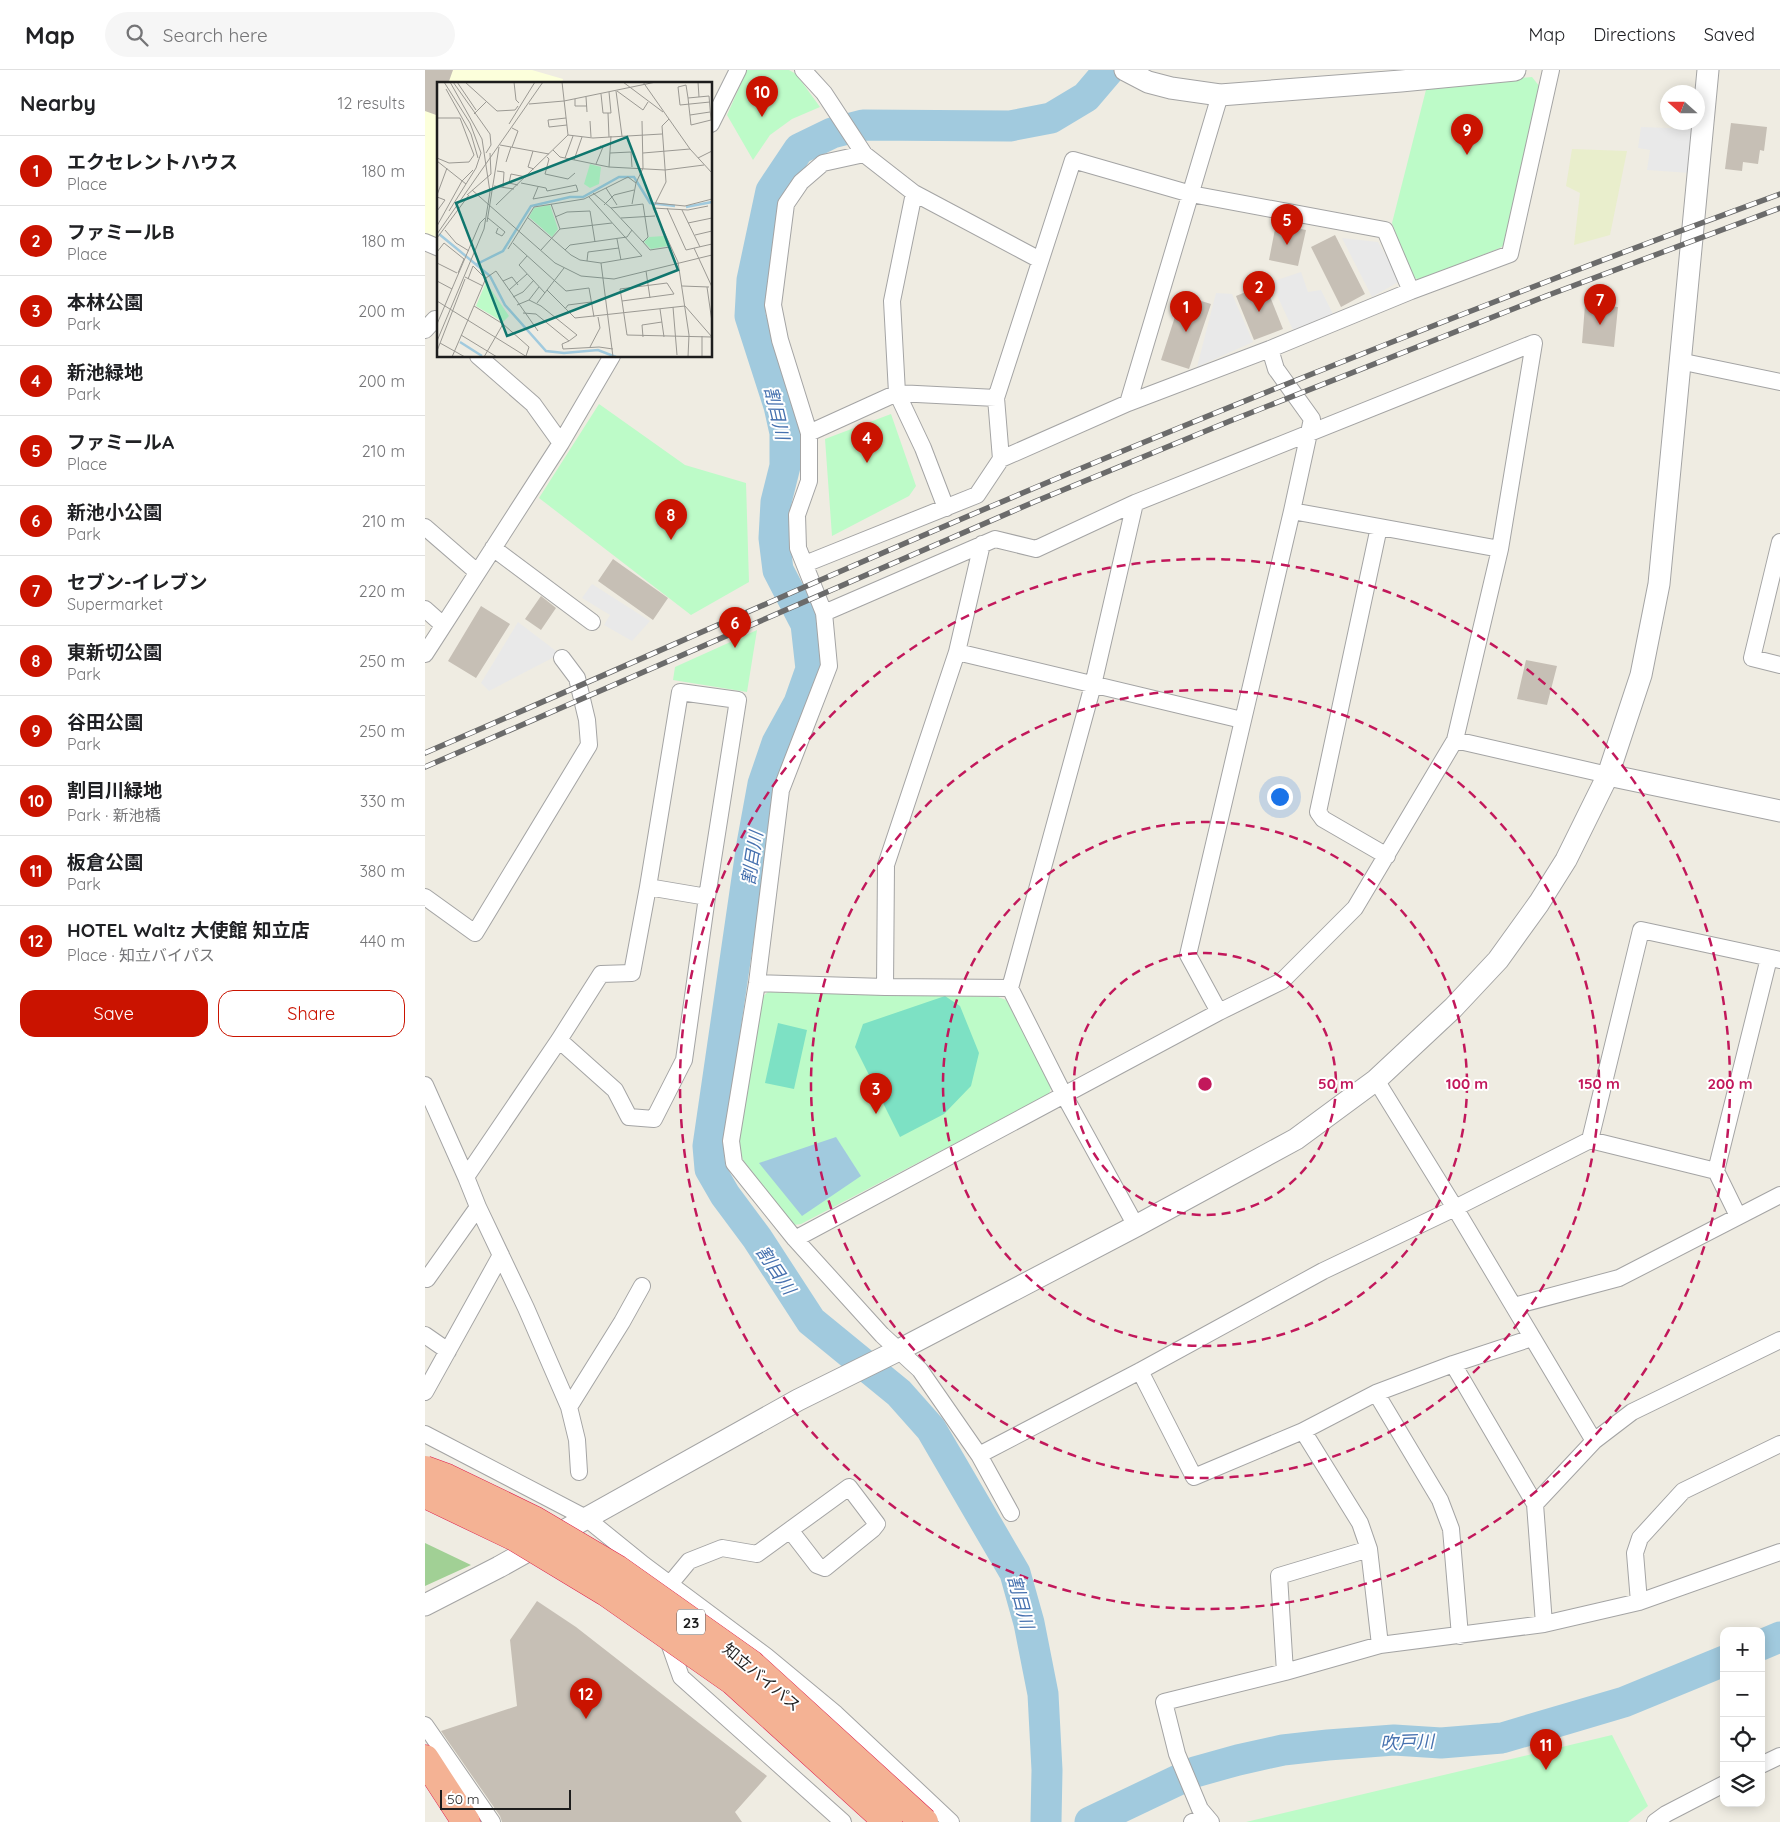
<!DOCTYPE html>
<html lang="en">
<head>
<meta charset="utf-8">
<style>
	body { margin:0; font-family:Quicksand,"Noto Sans JP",sans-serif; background:#f6f6f6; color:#202124 }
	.controls { position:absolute; right:15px; bottom:15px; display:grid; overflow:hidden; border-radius:10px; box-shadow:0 2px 12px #0003 }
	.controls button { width:45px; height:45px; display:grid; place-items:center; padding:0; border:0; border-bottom:1px solid #e0e0e0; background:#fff; color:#202124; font:25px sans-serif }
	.compass { position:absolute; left:1235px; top:15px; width:45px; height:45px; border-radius:50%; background:#fff; box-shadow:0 2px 12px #0003; rotate:291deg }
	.scale { position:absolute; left:15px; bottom:12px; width:131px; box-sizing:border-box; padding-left:5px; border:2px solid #1d1d1d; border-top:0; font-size:14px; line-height:18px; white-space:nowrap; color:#1d1d1d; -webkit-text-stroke:4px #fff; paint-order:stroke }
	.you { position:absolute; left:854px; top:726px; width:18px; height:18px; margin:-12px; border:4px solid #fff; border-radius:50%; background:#1a73e8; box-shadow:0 0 0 8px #1a73e833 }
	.badge { display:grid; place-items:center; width:32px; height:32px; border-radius:50%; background:#ca1300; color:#fff; font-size:16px; font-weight:700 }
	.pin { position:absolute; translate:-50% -41px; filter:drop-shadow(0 1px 2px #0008) }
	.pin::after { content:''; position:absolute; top:26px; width:18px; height:15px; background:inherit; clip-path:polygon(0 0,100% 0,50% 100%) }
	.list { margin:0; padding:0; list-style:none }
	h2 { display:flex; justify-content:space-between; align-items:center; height:65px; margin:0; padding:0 20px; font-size:21px }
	h2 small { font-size:16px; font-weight:400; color:#757577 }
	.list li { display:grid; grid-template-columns:32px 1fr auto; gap:15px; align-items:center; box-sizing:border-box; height:70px; padding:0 20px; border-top:1px solid #e0e0e0 }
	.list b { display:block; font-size:19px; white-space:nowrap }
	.list p { margin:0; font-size:16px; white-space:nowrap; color:#757577 }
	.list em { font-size:16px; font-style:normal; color:#757577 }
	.actions { display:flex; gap:10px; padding:15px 20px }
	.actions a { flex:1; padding:11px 0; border:1px solid #ca1300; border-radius:15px; text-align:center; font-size:18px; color:#ca1300 }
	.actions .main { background:#ca1300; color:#fff }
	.icon { flex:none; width:28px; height:28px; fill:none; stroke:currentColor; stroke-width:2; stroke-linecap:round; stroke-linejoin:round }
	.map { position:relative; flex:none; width:1355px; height:1752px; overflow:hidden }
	header { display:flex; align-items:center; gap:30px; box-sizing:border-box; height:70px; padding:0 25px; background:#fff; border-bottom:1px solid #e0e0e0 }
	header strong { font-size:24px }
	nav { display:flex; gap:28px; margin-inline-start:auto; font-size:18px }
	.search { width:350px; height:45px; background:#f6f6f6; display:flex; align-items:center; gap:12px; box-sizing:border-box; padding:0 18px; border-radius:28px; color:#757577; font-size:19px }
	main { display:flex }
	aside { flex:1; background:#fff }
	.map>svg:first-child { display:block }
	.education { fill:#fcffdb }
	.farmland { fill:#e9eecc }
	.forest { fill:#a1d095 }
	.park { fill:#bdfbc8 }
	.pitch { fill:#7de1c4 }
	.parking { fill:#e9e9e9 }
	.water { fill:#a1cade }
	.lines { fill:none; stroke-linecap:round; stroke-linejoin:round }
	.river { stroke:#a1cade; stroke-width:31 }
	.building { fill:#c6bfb5 }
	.minor-casing { stroke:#a4a4a4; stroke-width:18 }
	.tertiary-casing { stroke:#a4a4a4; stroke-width:23 }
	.trunk-casing { stroke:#de1e4d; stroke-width:29 }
	.minor { stroke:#fff; stroke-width:16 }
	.tertiary { stroke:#fff; stroke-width:21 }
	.trunk { stroke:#f4b294; stroke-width:28 }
	.rail-casing { stroke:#6b6b6b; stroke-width:5.5 }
	.rail { stroke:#fff; stroke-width:4; stroke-dasharray:11; stroke-linecap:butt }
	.trunk-bridge-casing { stroke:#de1e4d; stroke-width:29; stroke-linecap:butt }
	.trunk-bridge { stroke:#f4b294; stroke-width:28 }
	.ring { fill:none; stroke:#c2185b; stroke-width:2.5; stroke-dasharray:9 6 }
	.labels { text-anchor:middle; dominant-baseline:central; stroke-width:4; stroke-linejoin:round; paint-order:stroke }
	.shield { fill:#fff; stroke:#616161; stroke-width:1 }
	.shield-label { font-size:15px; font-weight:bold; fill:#1d1d1d }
	.street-label { font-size:16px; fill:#1d1d1d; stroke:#fff }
	.water-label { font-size:18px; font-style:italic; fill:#4671af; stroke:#fff }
	.inset-river { fill:none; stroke:#a1cade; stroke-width:2.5 }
	.inset-road { fill:none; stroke:#9b9993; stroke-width:1 }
	.view { fill:#0f766e; fill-opacity:0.15; stroke:#0f766e; stroke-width:2.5 }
	.inset-edge { fill:none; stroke:#1d1d1d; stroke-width:2.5 }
	.centre { fill:#c2185b; stroke:#fff; stroke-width:2.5 }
	.ring-label { font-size:15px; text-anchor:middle; font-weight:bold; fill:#c2185b; stroke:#fff; stroke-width:4; stroke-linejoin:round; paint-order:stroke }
</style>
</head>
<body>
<header>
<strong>Map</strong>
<div class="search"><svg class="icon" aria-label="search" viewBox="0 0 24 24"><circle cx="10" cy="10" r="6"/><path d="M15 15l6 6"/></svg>Search here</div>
<nav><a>Map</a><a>Directions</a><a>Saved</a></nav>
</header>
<main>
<aside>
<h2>Nearby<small>12 results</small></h2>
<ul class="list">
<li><span class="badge">1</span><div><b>エクセレントハウス</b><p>Place</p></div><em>180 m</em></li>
<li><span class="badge">2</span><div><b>ファミールB</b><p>Place</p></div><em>180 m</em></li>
<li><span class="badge">3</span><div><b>本林公園</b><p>Park</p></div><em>200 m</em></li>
<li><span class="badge">4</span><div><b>新池緑地</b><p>Park</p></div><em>200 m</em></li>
<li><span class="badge">5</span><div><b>ファミールA</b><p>Place</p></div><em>210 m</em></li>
<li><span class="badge">6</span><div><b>新池小公園</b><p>Park</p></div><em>210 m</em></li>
<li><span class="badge">7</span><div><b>セブン-イレブン</b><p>Supermarket</p></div><em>220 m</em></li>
<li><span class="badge">8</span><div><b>東新切公園</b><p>Park</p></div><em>250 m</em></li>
<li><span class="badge">9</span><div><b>谷田公園</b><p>Park</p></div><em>250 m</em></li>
<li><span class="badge">10</span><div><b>割目川緑地</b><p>Park · 新池橋</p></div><em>330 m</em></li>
<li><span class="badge">11</span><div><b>板倉公園</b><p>Park</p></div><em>380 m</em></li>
<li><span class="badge">12</span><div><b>HOTEL Waltz 大使館 知立店</b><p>Place · 知立バイパス</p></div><em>440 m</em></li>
</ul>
<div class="actions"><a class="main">Save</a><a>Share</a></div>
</aside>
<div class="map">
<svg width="1355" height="1752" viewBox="0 0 1355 1752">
	<rect width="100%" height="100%" fill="#efece2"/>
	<path class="education" d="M0 0H107L138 9 137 14H14V171L0 165Z"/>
	<path class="farmland" d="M1147 79 1202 81 1185 165 1149 175 1155 123 1141 116Z"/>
	<path class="forest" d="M0 1473 46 1495 0 1516Z"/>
	<path class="park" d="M322 0H364L371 4 395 37 367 49 345 65 328 90 302 45Z
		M1107 7 1115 17 1079 175 1075 178 995 210 987 207 967 153 1002 16Z
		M174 334 260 395 321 413 324 512 266 545 114 428Z
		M466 344 491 416 484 426 407 466 400 369Z
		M332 560 322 622 248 610 250 597Z
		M343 922 573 927 581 930 627 1015 624 1024 376 1154 369 1155 318 1090 314 1078 313 1064 334 930Z
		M1187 1665 1223 1736 1203 1752H821Z"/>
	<path class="pitch" d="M520 926 535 936 554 983 546 1016 519 1044 475 1067 430 977 438 954Z
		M353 953 382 960 369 1019 340 1013Z"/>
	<path class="parking" d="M1216 57 1271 59 1265 103 1222 100 1225 80 1213 78Z
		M917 168 953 172 975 211 947 227Z
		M876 202 883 222 896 220 908 244 868 260 846 212Z
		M791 223 807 224 828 272 772 297Z
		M167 514 225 551 207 571 179 555 185 545 157 528Z
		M93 552 135 584 64 621 56 613Z"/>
	<path class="water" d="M411 1067 436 1106 377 1146 334 1093Z"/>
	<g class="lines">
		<path class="river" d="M1336 1575 1355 1567
			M621 1752 622 1700 618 1624 604 1553 590 1503 506 1359 474 1323 386 1251 332 1168 300 1125 285 1099 283 1076 327 774 338 714 352 673 374 633 386 599 381 554 353 500 349 468 351 432 360 396V363L354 336 325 246 327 210 346 121 374 79 407 63 438 55 585 56 626 48 661 27 684 0
			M665 1752 770 1702 813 1690 858 1680 903 1675 969 1670 1016 1673 1077 1668 1199 1632 1299 1591"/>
	</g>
	<path class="building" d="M0 0H28L23 14H14V46L0 41Z
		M1306 53 1342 57 1339 81 1335 80 1333 94 1318 92 1317 101 1300 99Z
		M851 154 881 160 873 196 844 190Z
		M910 165 940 224 916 237 886 177Z
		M840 214 858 259 829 270 811 226Z
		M757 225 786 234 764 299 736 290Z
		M1160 235 1193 237 1189 277 1157 273Z
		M188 489 243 528 228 550 173 511Z
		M116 526 131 538 116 560 100 549Z
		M56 536 85 554 51 608 23 591Z
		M1101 590 1132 596 1122 635 1092 629Z
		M112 1531 151 1557 342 1706 310 1742 317 1752H77L75 1746 16 1661 92 1636 85 1570Z"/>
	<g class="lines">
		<g class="minor-casing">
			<path id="minor" d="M378 0 399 23 439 84 489 123 615 190
				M286 54 313 0
				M439 84 398 93 376 112 361 134 348 235 355 270 384 363V411L372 445 373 478 399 543 404 596 356 720 332 913 306 1071 309 1093 370 1169 457 1265 495 1300 554 1385 586 1443
				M648 90 766 124 960 160 986 221 845 279 703 333 576 389 571 328Z
				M489 123 467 231 472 323 498 378 521 438
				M0 172 14 178
				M986 221 1085 184 1126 0
				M0 260 10 249 14 253
				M53 286 108 334 136 373
				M1254 291 1355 312
				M703 333 795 25
				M384 363 472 323 571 328
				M710 433 668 615 585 918 639 1025 711 1156
				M867 441 1075 479
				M0 457 52 502
				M954 457 893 742 898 749 962 786
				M1355 472 1327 588 1355 595
				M68 478 167 552
				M380 494 552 425 576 389
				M0 539 18 555
				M532 582 557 474
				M0 584 136 373 187 286
				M1030 670 1183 705
				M223 817 282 827
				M0 827 50 863 164 675 162 650 152 608 137 588
				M332 913 460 917 585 918
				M460 917 461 795 532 582 817 650
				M794 942 763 885 867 441 887 349 851 299 845 279
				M951 1010 1030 1138 1169 1371
				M0 1015 41 1107 53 1137 101 1238 144 1337 152 1370 154 1402
				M1165 1070 1291 1101
				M41 1107 134 970 176 904 207 903 223 817 255 622 313 630 282 827 259 990 229 1049 204 1047 190 1020 134 970
				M1313 1146 1291 1101 1344 888
				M370 1169 794 942 857 911 930 838 1030 670 1075 479 1109 273 710 433 611 479 570 469 399 543
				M0 1208 2 1209 53 1137
				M1089 1236 1194 1208 1355 1125
				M0 1265 23 1281
				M1028 1294 1110 1434 1119 1554
				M715 1301 769 1407 878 1361 951 1323 1028 1294 1107 1268
				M0 1322 76 1185
				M951 1323 1015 1430 1026 1459 1035 1566
				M144 1337 197 1252 217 1216
				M878 1361 935 1453 944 1479 955 1575
				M0 1364 161 1448 219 1495 341 1586 411 1644 526 1752
				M554 1385 715 1301 898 1201 1030 1138 1165 1070 1216 860 1355 890
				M1110 1434 1169 1371 1207 1342 1355 1270
				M245 1514 264 1491 297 1478 332 1484 424 1417 452 1454 448 1459 400 1498 392 1495 365 1460
				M1214 1532 1210 1483 1215 1468 1258 1421 1355 1374
				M242 1567 256 1607 418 1752
				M860 1602 854 1506 944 1479
				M0 1655 67 1752
				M1336 1695 1355 1686
				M767 1752 782 1747
				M786 1752 775 1739 752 1684 739 1632 860 1602 955 1575 1119 1554 1214 1532 1355 1482
				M1230 1752 1241 1744 1299 1714"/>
		</g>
		<g class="tertiary-casing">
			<path id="tertiary" d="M700 0 723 12 746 18 795 25 976 11 1090 0
				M1183 705 1355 741
				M0 1535 74 1497 373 1330 474 1280 711 1156 871 1069 951 1010 1028 938 1073 890 1114 833 1141 790 1183 705 1216 605 1234 514 1283 0"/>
		</g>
		<g class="trunk-casing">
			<path id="trunk" d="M0 1689 41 1752"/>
		</g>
		<use href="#minor" class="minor"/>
		<use href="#tertiary" class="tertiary"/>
		<use href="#trunk" class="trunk"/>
		<g class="rail-casing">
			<path id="rail" d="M0 683C248 576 494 464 744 362 946 279 1150 199 1355 124
				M0 697 609 432 805 351 1121 226 1355 138"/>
		</g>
		<use href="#rail" class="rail"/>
		<g class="trunk-bridge-casing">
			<path id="trunk-bridge" d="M0 1400 22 1408 109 1450 192 1499 326 1594 499 1752
				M0 1424 90 1467 181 1522 308 1611 463 1752"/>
		</g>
		<use href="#trunk-bridge" class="trunk-bridge"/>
	</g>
	<g class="ring">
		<circle cx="780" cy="1014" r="131"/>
		<circle cx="780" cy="1014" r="262"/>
		<circle cx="780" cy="1014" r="394"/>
		<circle cx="780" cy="1014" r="525"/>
	</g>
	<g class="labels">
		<rect class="shield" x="252" y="1539.5" width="28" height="25" rx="4"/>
		<g class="shield-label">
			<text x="266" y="1552">23</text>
		</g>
		<g class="street-label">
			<text transform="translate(337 1607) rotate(40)">知立バイパス</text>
		</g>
		<g class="water-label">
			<text transform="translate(352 343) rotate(77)">割目川</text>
			<text transform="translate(327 788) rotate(-81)">割目川</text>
			<text transform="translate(351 1200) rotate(56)">割目川</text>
			<text transform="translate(596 1532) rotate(75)">割目川</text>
			<text transform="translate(982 1672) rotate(-2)">吹戸川</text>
		</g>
	</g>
	<g transform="translate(12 12)">
		<rect width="275" height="275" fill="#efece2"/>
		<path d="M153 82 164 85 162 102 153 106 147 102ZM113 123 121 147 115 155 92 135 97 126ZM227 154 231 164 214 167 207 160 212 155ZM49 200 72 234 66 240 39 224Z" fill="#bdfbc8"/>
		<path class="inset-river" d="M249 125 275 120M2 152 53 194 68 223 109 269 127 271 161 268 179 275M40 182 66 169 94 124 133 115H146L182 95H197L213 121 238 124M23 260 45 274"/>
		<path class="inset-road" d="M7 0 33 41 44 71 39 86 12 129M16 0 53 52 54 63 49 71M20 0 39 28M28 0 60 29 78 28 81 24M77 0 79 18 82 21M125 0 131 53M186 0 226 30M206 0 253 67 275 91M261 0 262 15M9 7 34 52 41 76M179 9 185 54M180 9 206 28 211 20M164 12 166 31H171L172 55M272 14 274 38 254 43 251 16ZM149 15 150 30M251 16 249 3 241 5 243 23 273 20M138 17V24H150M92 22 127 19 219 0M171 31H174L172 10M37 32 49 20M253 33 273 30M0 36H23L37 73 32 80 12 81 0 76M129 36 111 38 112 45 130 43M232 37 225 44 229 100 216 126 241 180 252 253 251 275M153 39 154 55M72 42 98 0M131 53 156 56 225 52M63 63 112 72M75 65 81 49 75 46M116 68 123 75 172 85 228 88 267 83M96 69 91 85 97 87M173 71 194 70 195 85M206 71 253 67M110 75 112 77 108 92 131 97 138 91M128 76 136 54M261 76 275 69M137 78 145 55M0 79 29 102M69 80 74 65M159 82 166 65 163 64M172 85 174 54M60 89 67 90 66 105M84 101 109 106 110 109 139 103 141 109 96 117 101 105M81 103 72 101 74 92 89 95M57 104 77 107M169 106 180 123M35 108 118 181 144 194 177 197 275 173M156 111 174 126M0 113 10 86M30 113 54 92 53 71M0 115 8 118 0 129M218 121 248 124 275 117M114 122 123 147M195 122 199 101 206 86 205 39M206 122 211 155 206 160 174 126ZM59 123 131 53M167 123 177 113 197 108M216 126 251 128 271 124M230 126 249 168 275 162M245 128 263 165M90 135 134 173 143 178 164 181 205 174 152 115M118 135 130 130 153 129 158 160M51 136 68 150 65 154 59 151 61 146M184 136 218 134M50 140 62 65M251 141 275 136M0 144 25 99 36 88M8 148 19 161 32 169M0 152 106 0M258 153 275 149M0 156 32 113M180 157 184 178M206 160 213 168 233 165M76 161 129 209 152 206 157 235M257 166 275 205M71 167 97 125 147 117 191 95 199 101M104 168 123 147 175 141M128 168 133 163 190 155 195 148M0 170 7 161 27 177 21 191M90 174 82 183 108 211M150 179 151 170 182 166M0 181 20 191M164 181 176 275M209 189 213 216M28 195 46 204M31 197 36 184 49 197M0 199 15 207M66 199 75 195 81 203M245 204 272 205M270 205 275 240M72 208 90 192M110 208 138 236 248 224 275 255M76 215 86 210 97 198M0 219 90 275M185 219 237 212 230 201 183 207 185 219 190 253 275 255M100 221 127 186M80 223 92 218 102 205M37 224 66 242 92 265 89 274M236 225 240 273M128 227 131 223 154 220M223 227 227 255M86 231 99 232 132 259 140 253 104 224 92 218M0 242 43 141 48 136M24 253 60 275M265 254V275M206 255 205 243 225 240M0 259 47 147 53 110 45 57 13 0M132 259 125 262 126 267 162 265 176 267M3 261 28 275M153 265 163 246 161 235M0 269 28 197M15 275 49 196 59 189 101 249M47 275 66 242M212 275H245"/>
		<path class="view" d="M190 55 241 188 70 254 19 121Z"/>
		<rect width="275" height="275" class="inset-edge"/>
	</g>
	<circle cx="780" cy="1014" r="8" class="centre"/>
	<g class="ring-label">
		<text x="911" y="1019">50 m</text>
		<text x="1042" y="1019">100 m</text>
		<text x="1174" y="1019">150 m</text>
		<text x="1305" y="1019">200 m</text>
	</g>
</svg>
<div class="controls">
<button>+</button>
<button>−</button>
<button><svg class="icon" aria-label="locate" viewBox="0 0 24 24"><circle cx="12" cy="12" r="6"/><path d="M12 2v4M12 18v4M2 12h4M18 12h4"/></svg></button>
<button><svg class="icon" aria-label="layers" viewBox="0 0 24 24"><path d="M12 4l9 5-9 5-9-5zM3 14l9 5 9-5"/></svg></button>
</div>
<svg class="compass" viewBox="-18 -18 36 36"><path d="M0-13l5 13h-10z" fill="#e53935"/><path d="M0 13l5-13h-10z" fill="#757577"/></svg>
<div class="scale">50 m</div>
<div class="you"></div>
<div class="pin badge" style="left:761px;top:262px">1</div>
<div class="pin badge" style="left:834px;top:242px">2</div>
<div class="pin badge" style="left:451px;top:1044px">3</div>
<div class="pin badge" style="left:442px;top:393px">4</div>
<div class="pin badge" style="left:862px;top:175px">5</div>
<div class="pin badge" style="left:310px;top:578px">6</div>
<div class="pin badge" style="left:1175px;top:255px">7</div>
<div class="pin badge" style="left:246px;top:470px">8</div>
<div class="pin badge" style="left:1042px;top:85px">9</div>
<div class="pin badge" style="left:337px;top:47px">10</div>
<div class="pin badge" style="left:1121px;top:1700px">11</div>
<div class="pin badge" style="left:161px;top:1649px">12</div>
</div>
</main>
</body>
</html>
